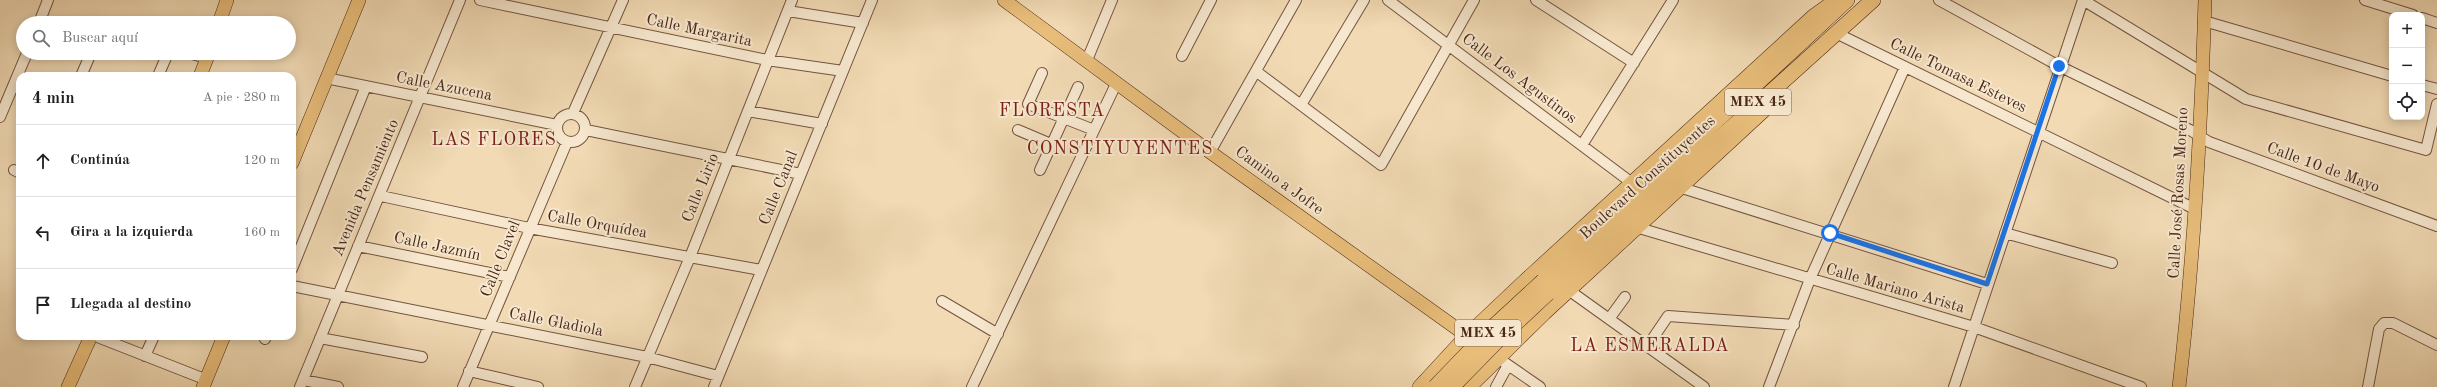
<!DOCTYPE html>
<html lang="es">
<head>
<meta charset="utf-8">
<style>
	body { margin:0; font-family:"Old Standard TT",serif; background:#f2f2f2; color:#202124 }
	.controls { position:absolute; right:12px; top:12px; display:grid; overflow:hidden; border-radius:8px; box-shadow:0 2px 10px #0003 }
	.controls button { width:36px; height:36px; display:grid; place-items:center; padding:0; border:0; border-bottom:1px solid #e0e0e0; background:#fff; color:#202124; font:20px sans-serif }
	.stop { position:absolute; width:12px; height:12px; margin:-9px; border:3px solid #1a73e8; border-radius:50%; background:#fff }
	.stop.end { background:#1a73e8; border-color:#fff; box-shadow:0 1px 4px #0008 }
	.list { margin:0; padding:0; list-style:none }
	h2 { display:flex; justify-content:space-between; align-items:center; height:52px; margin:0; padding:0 16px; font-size:17px }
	h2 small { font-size:13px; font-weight:400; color:#757577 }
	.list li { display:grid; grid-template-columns:26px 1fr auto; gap:12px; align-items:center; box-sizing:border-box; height:72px; padding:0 16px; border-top:1px solid #e0e0e0 }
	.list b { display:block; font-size:15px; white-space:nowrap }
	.list em { font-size:13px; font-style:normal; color:#757577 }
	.icon { flex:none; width:22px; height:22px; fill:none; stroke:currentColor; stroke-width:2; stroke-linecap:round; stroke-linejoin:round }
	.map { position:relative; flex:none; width:2437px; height:387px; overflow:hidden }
	.search { position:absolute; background:#fff; box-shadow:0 2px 10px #0003; left:16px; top:16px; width:280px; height:44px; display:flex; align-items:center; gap:10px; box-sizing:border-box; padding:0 14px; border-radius:22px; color:#757577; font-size:15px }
	.panel { position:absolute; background:#fff; box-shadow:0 2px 10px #0003; left:16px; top:72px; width:280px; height:268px; border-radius:12px }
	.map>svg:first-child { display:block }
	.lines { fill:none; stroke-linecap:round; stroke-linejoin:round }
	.minor-casing { stroke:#74543f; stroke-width:12 }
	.major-casing { stroke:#4a2718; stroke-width:14 }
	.highway-casing { stroke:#4a2718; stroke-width:16 }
	.minor { stroke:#f6e7ce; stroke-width:10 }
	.major { stroke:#e8bd7a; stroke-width:13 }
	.highway { stroke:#e8bd7a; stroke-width:15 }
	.highway-bridge-casing { stroke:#4a2718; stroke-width:16; stroke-linecap:butt }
	.highway-bridge { stroke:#e8bd7a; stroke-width:15 }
	.route { stroke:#1a73e8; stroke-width:5 }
	.labels { text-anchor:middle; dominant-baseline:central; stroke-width:4; stroke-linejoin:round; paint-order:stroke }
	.shield { fill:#f6e7ce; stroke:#7e614f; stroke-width:1 }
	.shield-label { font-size:15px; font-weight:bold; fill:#4a2718 }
	.street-label { font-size:16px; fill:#4a2718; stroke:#f6e7ce }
	.quarter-label { font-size:18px; letter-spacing:1px; fill:#7a1f14; stroke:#f6e7ce }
</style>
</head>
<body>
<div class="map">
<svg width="2437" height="387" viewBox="0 0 2437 387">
	<rect width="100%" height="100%" fill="#f1dab4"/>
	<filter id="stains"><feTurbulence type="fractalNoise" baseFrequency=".005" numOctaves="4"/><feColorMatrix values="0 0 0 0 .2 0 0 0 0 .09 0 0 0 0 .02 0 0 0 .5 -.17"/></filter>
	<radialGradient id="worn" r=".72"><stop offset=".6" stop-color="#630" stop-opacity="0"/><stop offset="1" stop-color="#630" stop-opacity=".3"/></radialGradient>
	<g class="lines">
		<g class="minor-casing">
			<path id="minor" d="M480 0 767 60 843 71
				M1388 0 1632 183
				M1536 0 1634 63
				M1939 0 2059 66 2190 130 2209 142 2437 226
				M2083 0 2246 99 2426 150 2437 104
				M2365 0 2413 15
				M788 11 863 23
				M2422 18 2437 23
				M2204 21 2392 76
				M39 23 48 0
				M1836 33 2195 209
				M188 53 207 58
				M1182 56 1211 0
				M1087 60 1112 0
				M1257 72 1381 165 1474 0
				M1042 73 1028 104 1094 130
				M81 76 91 53
				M158 76 168 53
				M326 78 557 125
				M2422 85 2437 89
				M1301 105 1364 0
				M748 111 822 124
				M573 113 623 0
				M557 128a14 14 0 1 1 28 0a14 14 0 1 1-28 0Z
				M0 117 27 53
				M586 130 801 174
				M1018 130 1051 144
				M1582 145 1673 0
				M1210 152 1296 0
				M14 170 20 173
				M1040 170 1078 87
				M1682 188 1987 284
				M381 196 529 228 761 270
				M1639 228 1974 327 2141 387
				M2005 233 2112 263
				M358 246 510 277
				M292 269 366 86
				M292 286 647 357 718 376
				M1570 291 1704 387
				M942 301 998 334
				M1609 319 1625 297
				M95 336 207 380
				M320 338 422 357
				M265 339 266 336
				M1647 347 1668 316 1794 325
				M145 356 154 336
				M1498 358 1540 387
				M469 371 538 387
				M303 380 338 387
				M300 387C354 258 407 129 460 0
				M463 387 567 142
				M635 387 690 257 792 0
				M714 387 872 0
				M972 387 1116 84
				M1496 387 1508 365
				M1769 387 1810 279 1905 67
				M1954 387 2083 0
				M2368 387 2379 329 2384 323H2393L2437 345"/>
		</g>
		<g class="major-casing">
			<path id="major" d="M1004 0 1210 152 1498 358
				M219 23 227 0
				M200 76 209 53
				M292 163 359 0
				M68 387 91 336
				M203 387 224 336
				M1419 387 1467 335 1522 283 1813 16 1835 0
				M1470 387 1545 313 1765 110 1780 89
				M2179 387C2194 259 2201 129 2205 0"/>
		</g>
		<g class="highway-casing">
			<path id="highway" d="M1543 281 1847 0
				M1548 293 1873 0"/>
		</g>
		<use href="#minor" class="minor"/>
		<use href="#major" class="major"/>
		<use href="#highway" class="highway"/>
		<g class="highway-bridge-casing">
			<path id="highway-bridge" d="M1435 387 1491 329 1543 281
				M1452 387 1500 338 1548 293"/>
		</g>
		<use href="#highway-bridge" class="highway-bridge"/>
	</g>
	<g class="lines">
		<path class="route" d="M1830 233 1987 284 2059 66"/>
	</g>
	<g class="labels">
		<g class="shield">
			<rect x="1725" y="89" width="66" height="26" rx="3"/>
			<rect x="1455" y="320" width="66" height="26" rx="3"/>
		</g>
		<g class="shield-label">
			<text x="1758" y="102">MEX 45</text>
			<text x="1488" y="333">MEX 45</text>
		</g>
		<g class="street-label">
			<text transform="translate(699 31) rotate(12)">Calle Margarita</text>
			<text transform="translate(1958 76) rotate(26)">Calle Tomasa Esteves</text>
			<text transform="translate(1519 79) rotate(37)">Calle Los Agustinos</text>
			<text transform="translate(444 87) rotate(11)">Calle Azucena</text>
			<text transform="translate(2323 168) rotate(20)">Calle 10 de Mayo</text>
			<text transform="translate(1648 178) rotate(-42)">Boulevard Constituyentes</text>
			<text transform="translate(1279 181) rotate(36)">Camino a Jofre</text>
			<text transform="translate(366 188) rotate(-67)">Avenida Pensamiento</text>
			<text transform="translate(701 188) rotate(-68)">Calle Lirio</text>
			<text transform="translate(779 188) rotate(-68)">Calle Canal</text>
			<text transform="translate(2179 193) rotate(-87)">Calle José Rosas Moreno</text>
			<text transform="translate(597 225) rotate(10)">Calle Orquídea</text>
			<text transform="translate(437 247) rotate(12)">Calle Jazmín</text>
			<text transform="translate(501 259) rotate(-68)">Calle Clavel</text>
			<text transform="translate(1895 289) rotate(16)">Calle Mariano Arista</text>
			<text transform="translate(556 323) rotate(11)">Calle Gladiola</text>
		</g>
		<g class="quarter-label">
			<text x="1052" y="111">FLORESTA</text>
			<text x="494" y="140">LAS FLORES</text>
			<text x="1120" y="149">CONSTIYUYENTES</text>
			<text x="1650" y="346">LA ESMERALDA</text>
		</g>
	</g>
	<rect width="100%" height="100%" filter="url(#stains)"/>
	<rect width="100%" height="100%" fill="url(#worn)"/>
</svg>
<div class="controls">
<button>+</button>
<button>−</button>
<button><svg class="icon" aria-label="locate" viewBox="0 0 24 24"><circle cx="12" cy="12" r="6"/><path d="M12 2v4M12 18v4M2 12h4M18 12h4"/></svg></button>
</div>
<div class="stop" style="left:1830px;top:233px"></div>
<div class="stop end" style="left:2059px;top:66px"></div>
<div class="search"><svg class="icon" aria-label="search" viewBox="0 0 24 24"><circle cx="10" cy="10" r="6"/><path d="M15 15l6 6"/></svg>Buscar aquí</div>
<section class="panel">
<h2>4 min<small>A pie · 280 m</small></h2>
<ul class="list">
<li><svg class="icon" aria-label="ahead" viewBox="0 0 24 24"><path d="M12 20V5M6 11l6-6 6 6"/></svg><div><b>Continúa</b></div><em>120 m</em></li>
<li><svg class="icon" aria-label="left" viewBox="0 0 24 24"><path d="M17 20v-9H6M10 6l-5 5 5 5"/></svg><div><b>Gira a la izquierda</b></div><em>160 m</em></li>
<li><svg class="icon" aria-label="arrive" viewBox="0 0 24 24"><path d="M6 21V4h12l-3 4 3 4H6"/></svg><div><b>Llegada al destino</b></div></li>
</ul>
</section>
</div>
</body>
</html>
